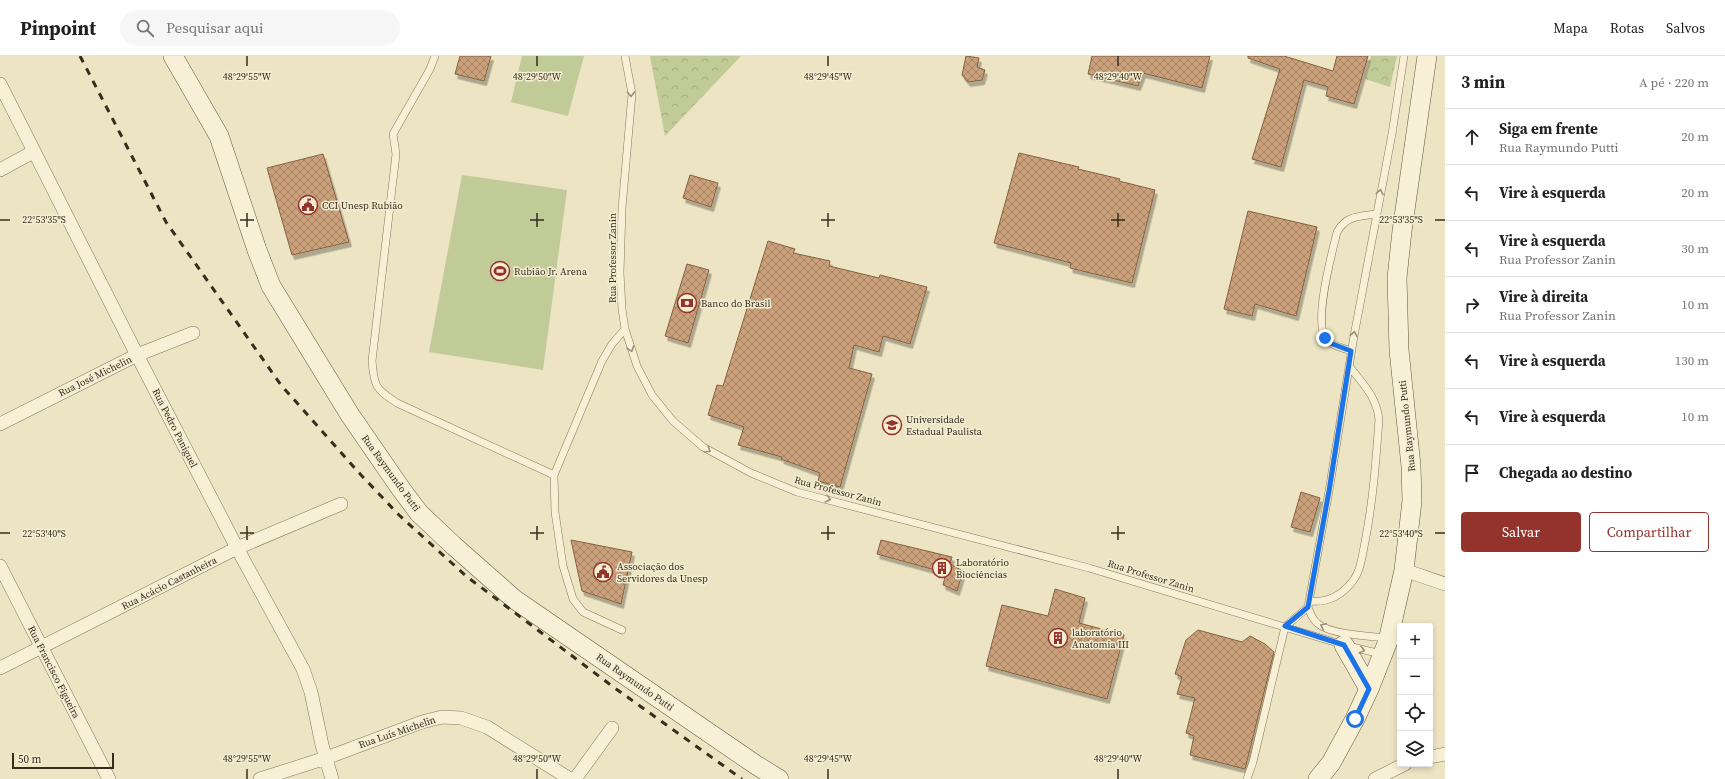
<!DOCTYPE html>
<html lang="pt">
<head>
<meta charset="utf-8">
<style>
	body { margin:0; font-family:"Source Serif 4",serif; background:#f6f6f6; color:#202124 }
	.controls { position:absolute; right:12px; bottom:12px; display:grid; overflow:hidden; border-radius:4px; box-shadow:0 2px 6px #0003 }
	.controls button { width:36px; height:36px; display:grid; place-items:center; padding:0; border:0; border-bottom:1px solid #e0e0e0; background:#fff; color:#202124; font:20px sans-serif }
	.scale { position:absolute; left:12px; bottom:10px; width:102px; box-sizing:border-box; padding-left:4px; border:2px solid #372c1e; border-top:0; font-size:11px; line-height:14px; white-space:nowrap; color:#372c1e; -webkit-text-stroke:3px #f4edd2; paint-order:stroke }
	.stop { position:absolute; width:12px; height:12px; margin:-9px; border:3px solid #1a73e8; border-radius:50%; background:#fff }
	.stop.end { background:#1a73e8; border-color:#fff; box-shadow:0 1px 4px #0008 }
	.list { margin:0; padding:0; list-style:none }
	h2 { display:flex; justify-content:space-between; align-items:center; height:52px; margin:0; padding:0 16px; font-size:17px }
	h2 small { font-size:13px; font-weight:400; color:#757577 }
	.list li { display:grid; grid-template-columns:26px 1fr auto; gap:12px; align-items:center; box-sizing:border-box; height:56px; padding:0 16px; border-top:1px solid #e0e0e0 }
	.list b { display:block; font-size:15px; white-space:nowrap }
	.list p { margin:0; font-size:13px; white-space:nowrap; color:#757577 }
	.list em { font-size:13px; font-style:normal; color:#757577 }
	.actions { display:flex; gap:8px; padding:12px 16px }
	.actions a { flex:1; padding:9px 0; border:1px solid #94332c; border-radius:4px; text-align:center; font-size:14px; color:#94332c }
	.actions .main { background:#94332c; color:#fff }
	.icon { flex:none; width:22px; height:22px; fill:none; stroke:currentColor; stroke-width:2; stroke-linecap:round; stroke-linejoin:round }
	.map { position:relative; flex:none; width:1445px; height:723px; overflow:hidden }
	header { display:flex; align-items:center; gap:24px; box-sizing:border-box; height:56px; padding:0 20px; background:#fff; border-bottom:1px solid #e0e0e0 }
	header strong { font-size:19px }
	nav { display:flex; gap:22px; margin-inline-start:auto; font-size:14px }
	.search { width:280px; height:36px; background:#f6f6f6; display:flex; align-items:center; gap:10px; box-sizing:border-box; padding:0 14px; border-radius:22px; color:#757577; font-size:15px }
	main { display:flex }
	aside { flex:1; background:#fff }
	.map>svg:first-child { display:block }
	.park { fill:url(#park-crowns) }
	.garden { fill:#c1cb97 }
	.building { fill:url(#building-cross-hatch); stroke:#856141; filter:url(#shadow) }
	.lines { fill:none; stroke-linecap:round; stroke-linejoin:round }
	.lane-casing { stroke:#87755a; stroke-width:8 }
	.street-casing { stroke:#87755a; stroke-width:14 }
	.secondary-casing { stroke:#68563d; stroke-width:20 }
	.lane { stroke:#f8f0d6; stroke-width:7 }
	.street { stroke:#f8f0d6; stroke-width:13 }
	.secondary { stroke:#f8f0d6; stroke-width:19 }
	.rail { stroke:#372c1e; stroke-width:3; stroke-dasharray:7 7; stroke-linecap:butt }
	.oneway { stroke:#988e7a }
	.route { stroke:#1a73e8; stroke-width:5 }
	.ticks { fill:none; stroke:#372c1e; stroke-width:1.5 }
	.labels { text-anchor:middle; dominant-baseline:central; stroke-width:3; stroke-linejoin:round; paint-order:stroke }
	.poi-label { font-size:10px; fill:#372c1e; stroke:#f4edd2; text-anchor:start }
	.street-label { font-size:10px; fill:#372c1e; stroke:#f4edd2 }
	.ticks-label { font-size:10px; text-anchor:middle; fill:#372c1e; stroke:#f4edd2; stroke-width:3; stroke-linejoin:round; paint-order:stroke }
</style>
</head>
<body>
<header>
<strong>Pinpoint</strong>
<div class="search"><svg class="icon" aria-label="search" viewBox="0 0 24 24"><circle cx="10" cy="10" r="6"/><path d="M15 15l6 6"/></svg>Pesquisar aqui</div>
<nav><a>Mapa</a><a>Rotas</a><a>Salvos</a></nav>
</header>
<main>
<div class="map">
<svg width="1445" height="723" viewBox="0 0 1445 723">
	<defs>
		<pattern id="park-crowns" width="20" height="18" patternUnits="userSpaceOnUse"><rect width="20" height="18" fill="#c1cb97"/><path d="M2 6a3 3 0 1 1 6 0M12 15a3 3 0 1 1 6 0" fill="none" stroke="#a6ae82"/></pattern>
		<pattern id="building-cross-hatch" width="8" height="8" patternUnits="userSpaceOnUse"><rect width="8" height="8" fill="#caa17a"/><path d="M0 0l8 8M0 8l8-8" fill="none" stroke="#a58363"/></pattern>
		<filter id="shadow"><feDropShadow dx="2.5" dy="4.5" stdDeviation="0" flood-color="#0004"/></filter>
	</defs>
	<rect width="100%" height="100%" fill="#ede4c3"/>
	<path class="park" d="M650 0H741L665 80Z
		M1371 0H1397L1390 31 1365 23Z"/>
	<path class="garden" d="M522 0H584L568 60 511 46Z
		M462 119 567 134 543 314 429 296Z"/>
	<path class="building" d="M460 0H491L484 25 455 18Z
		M966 0 979 2 977 11 985 14 982 24 968 26 962 19Z
		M1092 0H1210L1202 32 1143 17 1138 30 1088 18Z
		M1248 0H1284L1333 15 1337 0H1368L1354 48 1326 40 1328 31 1304 24 1281 111 1252 103 1280 13 1248 2Z
		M1019 97 1079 111 1078 113 1120 123 1119 125 1155 134 1132 227 1070 212 1071 207 994 187Z
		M323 98 349 186 292 199 267 112Z
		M690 119 718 127 711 151 683 142Z
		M1248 155 1317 171 1296 260 1255 248 1252 260 1224 253Z
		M768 185 795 193 793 197 830 205 829 210 879 222 880 219 927 231 910 288 883 280 879 296 854 289 849 312 872 318 840 431 818 425 820 417 781 403 782 401 738 389 744 371 708 359 717 329 723 330Z
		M687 208 709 214 688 287 665 280Z
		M1301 436 1320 442 1310 476 1291 471Z
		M571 484 632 496 621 548 582 535Z
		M881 484 952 501 950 508 963 515 957 535 943 529 946 517 877 498Z
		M1055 533 1085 542 1079 567 1124 579 1107 643 986 610 1002 549 1048 560Z
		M1198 574 1242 586 1250 580 1265 588 1274 596 1245 713 1190 699 1194 680 1186 677 1195 642 1177 638 1182 621 1175 618 1186 584Z"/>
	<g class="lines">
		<g class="lane-casing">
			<path id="lane" d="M435 0 430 13 393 78 396 98 372 305C374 331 376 333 397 347L554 419
				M625 0 632 38 622 152 620 217 622 253 625 273 637 310 652 339 673 365 703 391 751 417 797 436 1089 512 1344 589 1381 598
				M1351 295C1344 292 1331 290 1326 283 1313 266 1332 197 1337 176 1347 159 1358 161 1376 158
				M1309 545C1326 547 1341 540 1352 526 1361 515 1362 500 1365 486 1373 445 1376 405 1379 363 1376 340 1363 328 1349 310
				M1308 551 1329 435 1354 280 1392 78 1404 0
				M1308 551C1310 557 1312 563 1317 567 1330 579 1370 580 1387 582
				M1285 571 1308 551
				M622 574 583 556 573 543 563 510 555 456 554 419 602 305 612 288 625 273
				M1247 723 1253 706 1285 571"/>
		</g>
		<g class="street-casing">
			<path id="street" d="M0 28 137 299 237 492 303 613 311 636 322 689 332 723
				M0 114 33 96
				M0 368 137 299 193 277
				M0 510 109 723
				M1404 514 1445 528
				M0 612 237 492 341 448
				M1430 701 1445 698
				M260 723 326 702 422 666 442 661 461 662 487 671 570 723
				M575 723 612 672
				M1375 723 1405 708"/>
		</g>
		<g class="secondary-casing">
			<path id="secondary" d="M173 0 219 80 257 194 271 230 350 359 401 433 419 457 454 490 514 543 756 709 779 723
				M1344 589 1369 633
				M1318 723 1331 707 1355 663 1369 633 1388 585 1404 514 1412 445 1411 410 1399 294 1397 222 1402 175 1427 0"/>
		</g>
		<use href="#lane" class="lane"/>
		<use href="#street" class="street"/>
		<use href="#secondary" class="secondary"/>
		<path class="rail" d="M80 0 166 166 281 329 361 419 399 459 466 520 612 630 742 723"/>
	</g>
	<defs><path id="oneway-chevron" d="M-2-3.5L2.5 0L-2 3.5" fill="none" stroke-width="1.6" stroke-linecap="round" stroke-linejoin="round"/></defs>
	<g class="oneway">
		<use href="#oneway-chevron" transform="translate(631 38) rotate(89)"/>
		<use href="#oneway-chevron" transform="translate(1380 136) rotate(-79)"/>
		<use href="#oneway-chevron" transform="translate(1354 278) rotate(-80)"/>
		<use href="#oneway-chevron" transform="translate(631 293) rotate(71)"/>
		<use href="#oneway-chevron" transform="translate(708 394) rotate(30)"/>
		<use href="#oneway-chevron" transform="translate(828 443) rotate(14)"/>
		<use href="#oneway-chevron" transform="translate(1323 570) rotate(-155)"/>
		<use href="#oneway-chevron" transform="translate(1362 594) rotate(14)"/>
	</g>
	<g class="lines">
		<path class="route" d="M1325 282 1330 287 1351 295 1329 435 1308 551 1285 570 1344 589 1369 633 1355 663"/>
	</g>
	<path class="ticks" d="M247 0V10M537 0V10M828 0V10M1118 0V10M247 157V171M537 157V171M828 157V171M1118 157V171M0 164H10M240 164H254M530 164H544M821 164H835M1111 164H1125M1435 164H1445M247 470V484M537 470V484M828 470V484M1118 470V484M0 477H10M240 477H254M530 477H544M821 477H835M1111 477H1125M1435 477H1445M247 713V723M537 713V723M828 713V723M1118 713V723"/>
	<defs>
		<g id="civic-ring" transform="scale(1)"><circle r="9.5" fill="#f4edd2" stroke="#94332c" stroke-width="1.5"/><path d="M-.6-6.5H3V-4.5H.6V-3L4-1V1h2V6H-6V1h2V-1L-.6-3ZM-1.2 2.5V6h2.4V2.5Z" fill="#94332c"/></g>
		<g id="stadium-ring" transform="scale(1)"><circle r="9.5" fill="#f4edd2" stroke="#94332c" stroke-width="1.5"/><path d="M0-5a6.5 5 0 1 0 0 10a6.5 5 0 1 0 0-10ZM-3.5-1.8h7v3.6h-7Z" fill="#94332c"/></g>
		<g id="bank-ring" transform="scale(1)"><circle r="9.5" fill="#f4edd2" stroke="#94332c" stroke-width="1.5"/><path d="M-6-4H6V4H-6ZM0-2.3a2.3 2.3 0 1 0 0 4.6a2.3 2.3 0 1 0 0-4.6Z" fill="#94332c"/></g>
		<g id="university-ring" transform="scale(1)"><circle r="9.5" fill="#f4edd2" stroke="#94332c" stroke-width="1.5"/><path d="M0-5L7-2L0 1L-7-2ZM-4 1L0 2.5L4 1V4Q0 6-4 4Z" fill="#94332c"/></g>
		<g id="building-ring" transform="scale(1)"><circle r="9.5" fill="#f4edd2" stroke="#94332c" stroke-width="1.5"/><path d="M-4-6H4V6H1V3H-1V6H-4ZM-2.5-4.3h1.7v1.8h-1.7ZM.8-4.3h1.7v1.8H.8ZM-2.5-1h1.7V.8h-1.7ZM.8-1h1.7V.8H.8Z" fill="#94332c"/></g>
	</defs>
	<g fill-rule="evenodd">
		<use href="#civic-ring" x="308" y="149"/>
		<use href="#stadium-ring" x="500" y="215"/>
		<use href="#bank-ring" x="687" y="247"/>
		<use href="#university-ring" x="892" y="369"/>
		<use href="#building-ring" x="942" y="512"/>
		<use href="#civic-ring" x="603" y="516"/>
		<use href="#building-ring" x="1058" y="582"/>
	</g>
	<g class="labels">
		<g class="poi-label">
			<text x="322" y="149">CCI Unesp Rubião</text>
			<text x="514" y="215">Rubião Jr. Arena</text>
			<text x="701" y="247">Banco do Brasil</text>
			<text x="906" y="363">Universidade<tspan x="906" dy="12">Estadual Paulista</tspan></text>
			<text x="956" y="506">Laboratório<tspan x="956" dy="12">Biociências</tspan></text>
			<text x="617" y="510">Associação dos<tspan x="617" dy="12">Servidores da Unesp</tspan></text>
			<text x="1072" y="576">laboratório<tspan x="1072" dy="12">Anatomia III</tspan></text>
		</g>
		<g class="street-label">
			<text transform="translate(612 202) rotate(-90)">Rua Professor Zanin</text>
			<text transform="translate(95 320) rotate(-26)">Rua José Michelin</text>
			<text transform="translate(1407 370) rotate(-96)">Rua Raymundo Putti</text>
			<text transform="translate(175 372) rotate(63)">Rua Pedro Paniguel</text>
			<text transform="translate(391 417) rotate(54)">Rua Raymundo Putti</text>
			<text transform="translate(838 435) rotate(15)">Rua Professor Zanin</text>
			<text transform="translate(1151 520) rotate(17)">Rua Professor Zanin</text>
			<text transform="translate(169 527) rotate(-27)">Rua Acácio Castanheira</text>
			<text transform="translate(54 616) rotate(63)">Rua Francisco Figueira</text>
			<text transform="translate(635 626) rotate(35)">Rua Raymundo Putti</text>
			<text transform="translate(397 676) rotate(-19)">Rua Luís Michelin</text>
		</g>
	</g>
	<g class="ticks-label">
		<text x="247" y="24">48°29'55"W</text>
		<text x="537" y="24">48°29'50"W</text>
		<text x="828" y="24">48°29'45"W</text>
		<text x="1118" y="24">48°29'40"W</text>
		<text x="44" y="167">22°53'35"S</text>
		<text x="1401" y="167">22°53'35"S</text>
		<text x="44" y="481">22°53'40"S</text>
		<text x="1401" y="481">22°53'40"S</text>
		<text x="247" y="706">48°29'55"W</text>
		<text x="537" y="706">48°29'50"W</text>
		<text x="828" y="706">48°29'45"W</text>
		<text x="1118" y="706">48°29'40"W</text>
	</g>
</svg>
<div class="controls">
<button>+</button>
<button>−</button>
<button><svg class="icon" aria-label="locate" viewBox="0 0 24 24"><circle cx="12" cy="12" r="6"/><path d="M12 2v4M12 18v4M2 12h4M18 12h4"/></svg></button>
<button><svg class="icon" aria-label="layers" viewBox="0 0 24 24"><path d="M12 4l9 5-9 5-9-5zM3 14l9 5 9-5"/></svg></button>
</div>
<div class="scale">50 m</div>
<div class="stop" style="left:1355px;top:663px"></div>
<div class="stop end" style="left:1325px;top:282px"></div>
</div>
<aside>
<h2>3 min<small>A pé · 220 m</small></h2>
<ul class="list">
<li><svg class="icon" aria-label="ahead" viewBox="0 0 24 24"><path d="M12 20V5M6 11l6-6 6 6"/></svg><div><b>Siga em frente</b><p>Rua Raymundo Putti</p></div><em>20 m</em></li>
<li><svg class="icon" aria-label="left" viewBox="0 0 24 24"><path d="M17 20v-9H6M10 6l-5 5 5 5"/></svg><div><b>Vire à esquerda</b></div><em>20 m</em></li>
<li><svg class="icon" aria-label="left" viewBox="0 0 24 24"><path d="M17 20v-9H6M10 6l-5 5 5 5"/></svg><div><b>Vire à esquerda</b><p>Rua Professor Zanin</p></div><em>30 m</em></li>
<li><svg class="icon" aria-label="right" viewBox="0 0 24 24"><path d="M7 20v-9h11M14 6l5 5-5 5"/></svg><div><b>Vire à direita</b><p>Rua Professor Zanin</p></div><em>10 m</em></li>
<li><svg class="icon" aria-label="left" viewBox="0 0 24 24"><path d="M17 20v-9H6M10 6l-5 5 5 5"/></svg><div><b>Vire à esquerda</b></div><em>130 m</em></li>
<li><svg class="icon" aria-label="left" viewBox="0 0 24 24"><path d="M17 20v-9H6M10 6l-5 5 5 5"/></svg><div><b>Vire à esquerda</b></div><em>10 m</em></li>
<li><svg class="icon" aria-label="arrive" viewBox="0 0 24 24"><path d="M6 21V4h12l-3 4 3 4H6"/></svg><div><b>Chegada ao destino</b></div></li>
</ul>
<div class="actions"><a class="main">Salvar</a><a>Compartilhar</a></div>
</aside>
</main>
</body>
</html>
